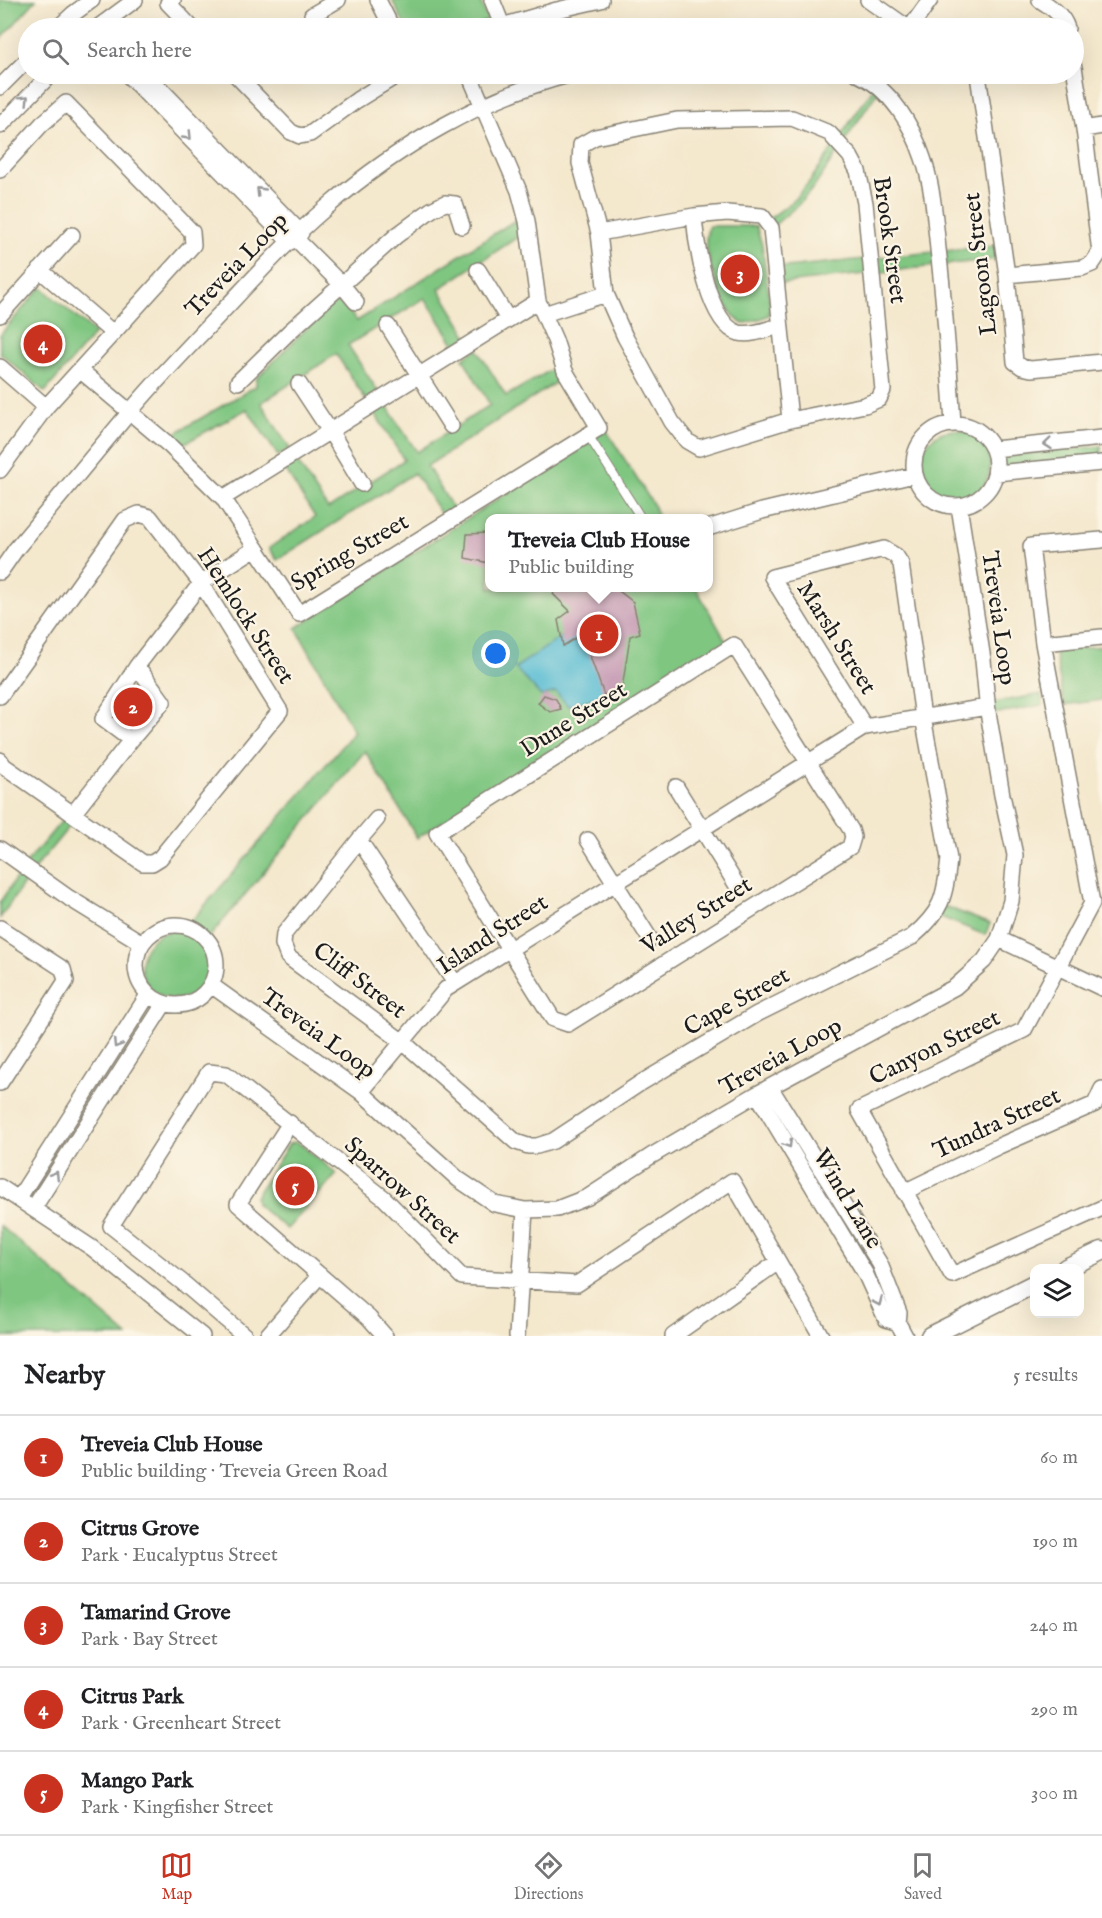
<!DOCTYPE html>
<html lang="en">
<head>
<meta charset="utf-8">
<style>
	body { margin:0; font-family:"IM FELL English",serif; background:#f6f6f6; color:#202124 }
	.controls { position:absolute; right:18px; bottom:18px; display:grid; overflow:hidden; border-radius:12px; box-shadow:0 6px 24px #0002 }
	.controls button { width:54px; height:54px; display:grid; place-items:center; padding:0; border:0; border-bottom:2px solid #e0e0e0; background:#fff; color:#202124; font:30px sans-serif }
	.you { position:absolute; left:496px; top:654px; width:21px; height:21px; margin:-15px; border:4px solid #fff; border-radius:50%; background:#1a73e8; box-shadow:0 0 0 9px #1a73e833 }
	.badge { display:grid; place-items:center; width:39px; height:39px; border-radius:50%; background:#c8321e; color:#fff; font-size:20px; font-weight:700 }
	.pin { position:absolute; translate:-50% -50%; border:3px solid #fff; box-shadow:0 2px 6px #0006 }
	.popup { position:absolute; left:485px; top:514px; width:228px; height:78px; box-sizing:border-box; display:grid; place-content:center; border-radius:12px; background:#fff; filter:drop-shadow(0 2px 4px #0005); font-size:20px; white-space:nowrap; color:#757577 }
	.popup b { font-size:22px; color:#202124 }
	.popup::after { content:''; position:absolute; left:50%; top:100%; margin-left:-12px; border:12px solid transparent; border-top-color:#fff }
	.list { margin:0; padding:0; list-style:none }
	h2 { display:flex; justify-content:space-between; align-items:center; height:78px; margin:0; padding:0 24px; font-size:26px }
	h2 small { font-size:20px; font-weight:400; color:#757577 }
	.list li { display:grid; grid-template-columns:39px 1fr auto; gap:18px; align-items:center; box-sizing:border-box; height:84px; padding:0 24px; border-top:2px solid #e0e0e0 }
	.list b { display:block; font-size:22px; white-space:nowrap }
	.list p { margin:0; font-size:20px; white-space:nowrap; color:#757577 }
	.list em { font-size:20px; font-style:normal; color:#757577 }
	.icon { flex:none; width:33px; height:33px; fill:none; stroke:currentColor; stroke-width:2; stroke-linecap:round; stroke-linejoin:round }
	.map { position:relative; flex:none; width:1102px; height:1336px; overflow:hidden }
	.search { position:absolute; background:#fff; box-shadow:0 6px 24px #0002; left:18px; right:18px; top:18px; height:66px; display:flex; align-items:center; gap:15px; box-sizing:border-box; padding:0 21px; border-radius:33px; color:#757577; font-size:22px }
	.sheet { height:498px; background:#fff }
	nav { display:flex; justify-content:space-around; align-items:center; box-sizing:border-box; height:84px; border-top:2px solid #e0e0e0; background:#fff; font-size:16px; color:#757577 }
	nav a { display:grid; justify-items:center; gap:3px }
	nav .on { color:#c8321e }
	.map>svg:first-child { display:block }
	.green { fill:#7fc681; stroke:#4e714e; stroke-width:1.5 }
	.water { fill:#55bbd3; stroke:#386c78; stroke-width:1.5 }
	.building { fill:#c397b2 }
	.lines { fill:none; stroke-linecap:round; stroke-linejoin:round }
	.service-casing { stroke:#888274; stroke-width:10 }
	.minor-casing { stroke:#888274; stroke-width:18 }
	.tertiary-casing { stroke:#888274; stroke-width:21 }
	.service { stroke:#fff; stroke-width:8 }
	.minor { stroke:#fff; stroke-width:15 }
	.tertiary { stroke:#fff; stroke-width:18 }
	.oneway { stroke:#999 }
	.labels { text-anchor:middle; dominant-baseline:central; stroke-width:4.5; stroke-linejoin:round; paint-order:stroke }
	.street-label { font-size:24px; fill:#1c1c1c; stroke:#fcf5e5 }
</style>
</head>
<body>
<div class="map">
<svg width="1102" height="1336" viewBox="0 0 1102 1336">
	<rect width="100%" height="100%" fill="#fcf5e5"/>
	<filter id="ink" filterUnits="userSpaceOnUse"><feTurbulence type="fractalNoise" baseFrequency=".0167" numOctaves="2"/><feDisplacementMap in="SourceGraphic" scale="12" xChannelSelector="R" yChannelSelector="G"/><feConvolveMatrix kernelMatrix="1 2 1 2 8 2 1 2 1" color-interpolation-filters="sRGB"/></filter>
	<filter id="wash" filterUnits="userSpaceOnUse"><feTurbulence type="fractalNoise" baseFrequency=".008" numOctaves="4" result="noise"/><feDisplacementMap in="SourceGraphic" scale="24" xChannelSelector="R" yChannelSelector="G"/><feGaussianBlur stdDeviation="1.35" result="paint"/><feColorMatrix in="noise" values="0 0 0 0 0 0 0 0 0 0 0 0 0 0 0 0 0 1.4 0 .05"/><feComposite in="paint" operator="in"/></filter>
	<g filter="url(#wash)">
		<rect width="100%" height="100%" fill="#f4e8cd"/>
		<path class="green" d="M0 0H36L0 40Z
			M392 0H480L488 20 471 28H406Z
			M876 84 880 88 815 186 798 205 771 228 766 221 792 202 810 181Z
			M517 219 521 235 439 289 468 337 455 345 425 298 348 345 379 393 366 400 336 354 261 403 290 449 278 456 247 409 176 448 167 438 256 386V379L331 304 341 302 357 321Z
			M709 226H756L762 245 770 305 769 315 760 319 743 324C723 312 707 262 706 239 706 235 708 230 709 226Z
			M1003 245 1005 258 777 284 776 268Z
			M41 287 95 333 45 392 0 353V335Z
			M477 349 506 396 554 368 560 380 427 466 454 510 443 517 414 473 277 560 269 548 315 517 284 468 296 460 328 509 404 460 374 412 386 405 417 452 490 405 463 358Z
			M920 465a35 35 0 1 1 70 0a35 35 0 1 1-70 0Z
			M606 430 653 504 658 518H490V588H696L727 643 417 838 365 751 208 939 199 931 187 926 354 732 296 628Z
			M1101 446 1102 457 1003 467 1000 460 1003 456Z
			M1102 646V700L1064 705 1055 654 1059 650Z
			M133 688H144L149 695 150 704 134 724 127 725 117 717 116 710Z
			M1041 694 1043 705 994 714 992 703Z
			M70 811 77 817 32 872 0 918V902L24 866Z
			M944 906 990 924 985 935 938 916Z
			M141 965a34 34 0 1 1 68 0a34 34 0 1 1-68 0Z
			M295 1142 300 1144 337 1174 287 1229 256 1204 255 1197 289 1144Z
			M0 1225 2 1227 128 1336H0Z"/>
		<path class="water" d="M588 629 610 693 568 706 556 692 541 696 515 668 563 636Z"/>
		<g id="blocks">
			<path class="building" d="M489 533V563L465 558 467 534Z
				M556 588H615L633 602 640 633 630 636 622 689 604 695 582 634 563 646 558 620 570 611 553 594Z
				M544 695 556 699 561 709 550 712 538 703Z"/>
		</g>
	</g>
	<g filter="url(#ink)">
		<use href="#blocks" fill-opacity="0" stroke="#888274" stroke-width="1.5"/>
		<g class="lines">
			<g class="service-casing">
				<path id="service" d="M588 435 641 518"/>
			</g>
			<g class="minor-casing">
				<path id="minor" d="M173 0 168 3 192 28
					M378 0 392 28
					M492 0 502 25
					M868 0 908 28
					M1040 0C1052 8 1062 14 1067 28
					M312 15 338 0
					M58 28 73 14 92 0
					M97 28 135 0
					M495 28 557 10 601 0
					M910 28 930 0
					M127 74 290 242
					M146 74 301 233
					M235 74 291 132 300 136 310 134 357 100 399 74
					M858 74C891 89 912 125 923 158 933 187 935 219 938 249 945 307 949 365 953 423
					M976 74 978 75 1007 275 1015 362 1022 367 1031 369 1102 362
					M0 87 28 59
					M792 118 829 133 850 156 858 171 865 203 883 390 879 399 865 405 790 420 699 448 687 441 672 422 625 337 606 294 599 233 580 163 581 145 595 137 677 120Z
					M0 126 51 74
					M1084 129 1102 126
					M0 170 42 124 66 103 192 232 193 245 46 407 0 470
					M694 216C696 243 708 325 739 333 752 336 767 329 780 326
					M599 233 694 216 727 213 762 216 771 228 790 420
					M295 238 342 285 356 302
					M40 270 113 333
					M478 270 508 319
					M1007 275 1082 268 1092 264 1100 252 1084 129 1074 67
					M544 314 606 294
					M0 315 72 235
					M388 326 451 426
					M0 367 46 407
					M80 370 169 445 223 498 299 614 599 428 565 371 555 340 538 301 527 221 519 191 469 74
					M238 382 289 332 396 236 431 210 445 203 455 204 462 226
					M299 384 330 431 362 484
					M914 465a41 41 0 1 1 82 0a41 41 0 1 1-82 0Z
					M994 449 1102 438
					M996 473 1102 463
					M223 498 538 301
					M708 528 762 511 914 475
					M1102 540 1031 546 1043 643 1092 903 1024 1030 859 1110 952 1275 1102 1208
					M0 572 16 549C54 504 91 458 129 413 157 379 188 348 218 316 253 279 288 240 327 207 398 146 482 97 572 74
					M1043 643 1102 637
					M734 645 851 830 853 837 850 847 568 1024 553 1019 437 833Z
					M0 696 125 520 139 514 150 517 201 583 280 711 160 858 152 863H143L4 766 0 760
					M131 740 163 702 137 666
					M676 787 736 884
					M73 814 131 740 103 719 137 666 201 583 256 548
					M359 840 377 819
					M588 840 650 939
					M0 849 69 898 142 943
					M136 965a40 40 0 1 1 80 0a40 40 0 1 1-80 0Z
					M0 928 63 969 66 981 0 1083
					M999 939 1102 988
					M455 983 359 840 284 934 283 944 288 957 403 1042 516 1142 528 1146H537L553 1141 639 1084 757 1014 912 937C942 912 945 897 949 859L923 717 901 564 896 556 884 549 772 577 865 727
					M211 985 361 1092 458 1179 495 1204 525 1210 557 1209 588 1197 651 1156 757 1094 955 987 984 961 999 939 1011 901 1015 855 1002 795 988 712 983 660 959 506
					M770 1087 880 1264 899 1313 898 1323 905 1336
					M361 1092 446 989 865 727 987 707
					M757 1094 865 1273 886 1319 898 1323
					M290 1123 238 1204 369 1318 385 1336
					M0 1187 92 1248 202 1336
					M904 1192 999 1146 1095 1104 1102 1089
					M18 1199 148 995
					M33 1209 164 1004
					M245 1336 182 1282 111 1226 209 1072 226 1074 384 1198 462 1277 577 1284 732 1181 821 1336
					M267 1336 320 1275
					M517 1336 525 1210
					M673 1336 778 1262"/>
			</g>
			<g class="tertiary-casing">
				<path id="tertiary" d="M1066 1268 1102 1251
					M930 1336 1034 1284"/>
			</g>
			<use href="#service" class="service"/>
			<use href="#minor" class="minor"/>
			<use href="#tertiary" class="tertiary"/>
		</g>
		<defs><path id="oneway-chevron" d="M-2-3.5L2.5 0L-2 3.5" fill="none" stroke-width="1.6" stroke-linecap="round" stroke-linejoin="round" transform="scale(1.5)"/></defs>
		<g class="oneway">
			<use href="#oneway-chevron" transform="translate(25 99) rotate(-45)"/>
			<use href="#oneway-chevron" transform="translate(188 136) rotate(46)"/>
			<use href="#oneway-chevron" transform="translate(260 191) rotate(-134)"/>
			<use href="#oneway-chevron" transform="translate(1048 444) rotate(174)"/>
			<use href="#oneway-chevron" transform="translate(117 1044) rotate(122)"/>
			<use href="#oneway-chevron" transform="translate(788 1144) rotate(59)"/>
			<use href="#oneway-chevron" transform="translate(55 1175) rotate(-58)"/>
			<use href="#oneway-chevron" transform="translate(878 1302) rotate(66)"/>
		</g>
	</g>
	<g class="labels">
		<g class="street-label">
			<text transform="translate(889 240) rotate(82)">Brook Street</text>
			<text transform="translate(981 264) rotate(-97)">Lagoon Street</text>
			<text transform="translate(237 265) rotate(-46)">Treveia Loop</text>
			<text transform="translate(350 553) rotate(-30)">Spring Street</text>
			<text transform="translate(245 616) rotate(57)">Hemlock Street</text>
			<text transform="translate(998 618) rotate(82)">Treveia Loop</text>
			<text transform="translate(836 638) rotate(58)">Marsh Street</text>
			<text transform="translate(574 720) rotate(-32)">Dune Street</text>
			<text transform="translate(697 916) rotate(-32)">Valley Street</text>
			<text transform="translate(493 935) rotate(-33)">Island Street</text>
			<text transform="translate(359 981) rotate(37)">Cliff Street</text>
			<text transform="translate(737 1002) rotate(-29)">Cape Street</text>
			<text transform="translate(318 1034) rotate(36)">Treveia Loop</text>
			<text transform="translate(935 1048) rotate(-26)">Canyon Street</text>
			<text transform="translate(781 1057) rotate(-29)">Treveia Loop</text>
			<text transform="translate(997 1124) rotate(-25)">Tundra Street</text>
			<text transform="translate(402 1191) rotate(42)">Sparrow Street</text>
			<text transform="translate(847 1199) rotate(59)">Wind Lane</text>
		</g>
	</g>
</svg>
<div class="controls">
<button><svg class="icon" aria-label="layers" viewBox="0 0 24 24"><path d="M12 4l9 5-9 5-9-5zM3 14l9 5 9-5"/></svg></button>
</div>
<div class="you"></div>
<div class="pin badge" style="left:599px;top:634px">1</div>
<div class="popup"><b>Treveia Club House</b>Public building</div>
<div class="pin badge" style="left:133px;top:707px">2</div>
<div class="pin badge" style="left:740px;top:274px">3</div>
<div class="pin badge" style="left:43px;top:344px">4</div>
<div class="pin badge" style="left:295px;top:1186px">5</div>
<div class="search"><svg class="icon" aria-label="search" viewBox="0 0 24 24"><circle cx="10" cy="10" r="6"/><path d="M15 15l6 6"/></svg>Search here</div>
</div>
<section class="sheet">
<h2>Nearby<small>5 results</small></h2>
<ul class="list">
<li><span class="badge">1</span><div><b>Treveia Club House</b><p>Public building · Treveia Green Road</p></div><em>60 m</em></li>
<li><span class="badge">2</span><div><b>Citrus Grove</b><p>Park · Eucalyptus Street</p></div><em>190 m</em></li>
<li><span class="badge">3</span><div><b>Tamarind Grove</b><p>Park · Bay Street</p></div><em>240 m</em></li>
<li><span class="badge">4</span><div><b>Citrus Park</b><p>Park · Greenheart Street</p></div><em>290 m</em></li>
<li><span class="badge">5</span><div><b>Mango Park</b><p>Park · Kingfisher Street</p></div><em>300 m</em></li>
</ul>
</section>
<nav>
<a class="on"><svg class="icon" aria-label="map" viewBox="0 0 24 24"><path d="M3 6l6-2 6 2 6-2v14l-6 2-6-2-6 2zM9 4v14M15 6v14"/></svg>Map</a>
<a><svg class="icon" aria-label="directions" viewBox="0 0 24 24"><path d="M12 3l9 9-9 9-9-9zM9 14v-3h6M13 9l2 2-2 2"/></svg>Directions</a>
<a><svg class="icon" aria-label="saved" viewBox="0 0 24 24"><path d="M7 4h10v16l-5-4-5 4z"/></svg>Saved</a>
</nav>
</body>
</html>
